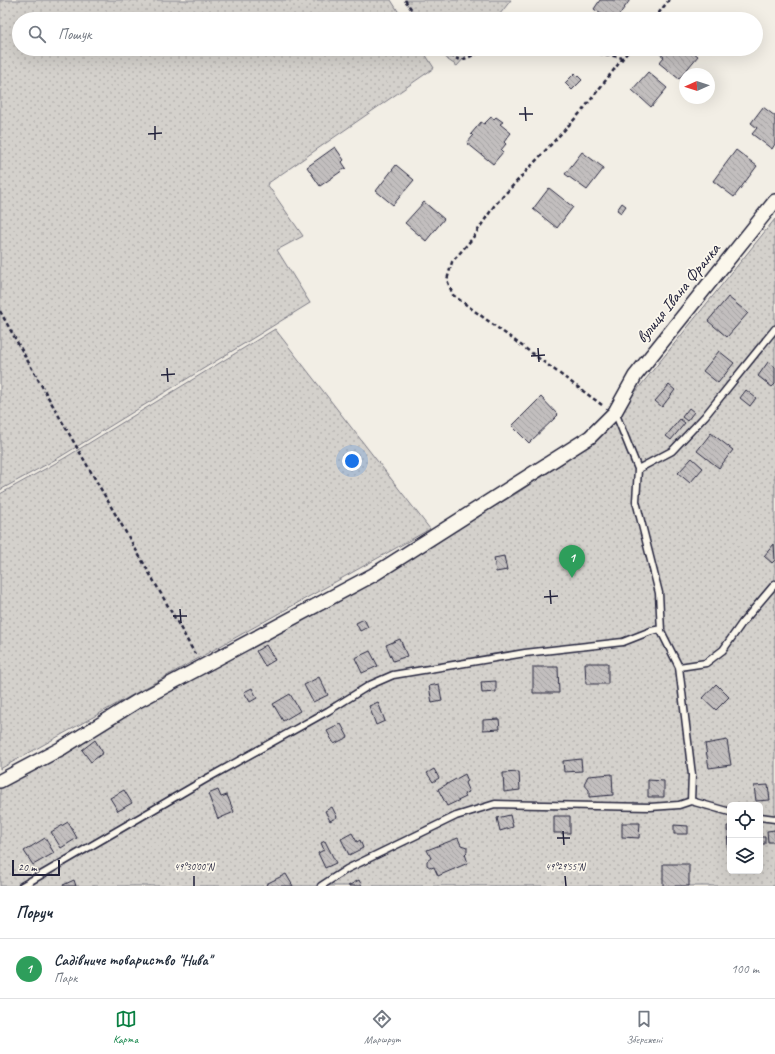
<!DOCTYPE html>
<html lang="uk">
<head>
<meta charset="utf-8">
<style>
	body { margin:0; font-family:Caveat,sans-serif; background:#f2f2f3; color:#1f2937 }
	.controls { position:absolute; right:12px; bottom:12px; display:grid; overflow:hidden; border-radius:6px; box-shadow:0 4px 16px #0002 }
	.controls button { width:36px; height:36px; display:grid; place-items:center; padding:0; border:0; border-bottom:1px solid #e0e1e3; background:#fff; color:#1f2937; font:20px sans-serif }
	.compass { position:absolute; left:679px; top:68px; width:36px; height:36px; border-radius:50%; background:#fff; box-shadow:0 4px 16px #0002; rotate:267deg }
	.scale { position:absolute; left:12px; bottom:10px; width:48px; box-sizing:border-box; padding-left:4px; border:2px solid #22223b; border-top:0; font-size:11px; line-height:14px; white-space:nowrap; color:#22223b; -webkit-text-stroke:3px #fbf7ec; paint-order:stroke }
	.you { position:absolute; left:352px; top:461px; width:14px; height:14px; margin:-10px; border:3px solid #fff; border-radius:50%; background:#1a73e8; box-shadow:0 0 0 6px #1a73e833 }
	.badge { display:grid; place-items:center; width:26px; height:26px; border-radius:50%; background:#0b8043; color:#fff; font-size:13px; font-weight:700 }
	.pin { position:absolute; translate:-50% -33px; filter:drop-shadow(0 1px 2px #0008) }
	.pin::after { content:''; position:absolute; top:21px; width:14px; height:12px; background:inherit; clip-path:polygon(0 0,100% 0,50% 100%) }
	.list { margin:0; padding:0; list-style:none }
	h2 { display:flex; justify-content:space-between; align-items:center; height:52px; margin:0; padding:0 16px; font-size:17px }
	h2 small { font-size:13px; font-weight:400; color:#747a83 }
	.list li { display:grid; grid-template-columns:26px 1fr auto; gap:12px; align-items:center; box-sizing:border-box; height:60px; padding:0 16px; border-top:1px solid #e0e1e3 }
	.list b { display:block; font-size:15px; white-space:nowrap }
	.list p { margin:0; font-size:13px; white-space:nowrap; color:#747a83 }
	.list em { font-size:13px; font-style:normal; color:#747a83 }
	.icon { flex:none; width:22px; height:22px; fill:none; stroke:currentColor; stroke-width:2; stroke-linecap:round; stroke-linejoin:round }
	.map { position:relative; flex:none; width:775px; height:886px; overflow:hidden }
	.search { position:absolute; background:#fff; box-shadow:0 4px 16px #0002; left:12px; right:12px; top:12px; height:44px; display:flex; align-items:center; gap:10px; box-sizing:border-box; padding:0 14px; border-radius:22px; color:#747a83; font-size:15px }
	.sheet { height:112px; background:#fff }
	nav { display:flex; justify-content:space-around; align-items:center; box-sizing:border-box; height:56px; border-top:1px solid #e0e1e3; background:#fff; font-size:11px; color:#747a83 }
	nav a { display:grid; justify-items:center; gap:2px }
	nav .on { color:#0b8043 }
	.map>svg:first-child { display:block }
	.green { fill:url(#green-dots); stroke:#7b7a84; fill-rule:evenodd }
	.building { fill:url(#building-back-hatch); stroke:#22223b }
	.lines { fill:none; stroke-linecap:round; stroke-linejoin:round }
	.service-casing { stroke:#22223b; stroke-width:9 }
	.minor-casing { stroke:#22223b; stroke-width:16 }
	.path { stroke:#22223b; stroke-width:2.5; stroke-dasharray:4 3; stroke-linecap:butt }
	.service { stroke:#fbf7ec; stroke-width:6 }
	.minor { stroke:#fbf7ec; stroke-width:13 }
	.ticks { fill:none; stroke:#22223b; stroke-width:1.5 }
	.labels { text-anchor:middle; dominant-baseline:central; stroke-width:3.5; stroke-linejoin:round; paint-order:stroke }
	.street-label { font-size:17px; fill:#22223b; stroke:#fbf7ec }
	.ticks-label { font-size:10px; text-anchor:middle; fill:#22223b; stroke:#fbf7ec; stroke-width:3.5; stroke-linejoin:round; paint-order:stroke }
</style>
</head>
<body>
<div class="map">
<svg width="775" height="886" viewBox="0 0 775 886">
	<defs>
		<pattern id="green-dots" width="8" height="8" patternUnits="userSpaceOnUse"><rect width="8" height="8" fill="#d4d1cc"/><path d="M2 2h.1M6 6h.1" fill="none" stroke="#b6b3b0" stroke-width="1.8" stroke-linecap="round"/></pattern>
		<pattern id="building-back-hatch" width="6" height="6" patternUnits="userSpaceOnUse"><rect width="6" height="6" fill="#c2bebe"/><path d="M-1 5l2 2M0 0l6 6M5-1l2 2" fill="none" stroke="#a6a3a4"/></pattern>
	</defs>
	<rect width="100%" height="100%" fill="#f2eee5"/>
	<filter id="ink" filterUnits="userSpaceOnUse"><feTurbulence type="fractalNoise" baseFrequency=".025" numOctaves="2"/><feDisplacementMap in="SourceGraphic" scale="8" xChannelSelector="R" yChannelSelector="G"/><feConvolveMatrix kernelMatrix="1 2 1 2 8 2 1 2 1" color-interpolation-filters="sRGB"/></filter>
	<g filter="url(#ink)">
		<path class="green" d="M0 0H391L403 19H19V49H422L434 68 267 184 303 236 277 250 310 303 60 457 0 490Z
			M404 0H511L496 19H418Z
			M440 49H472L457 66 448 60Z
			M775 219V886H0V785L225 661 514 495 595 442ZM730 805H760V871H730Z
			M275 329 430 529 0 769V494L63 459Z"/>
		<path class="building" d="M600 0H630L616 19H608L594 9Z
			M664 49H689L698 56 679 79 659 63 664 57 660 54Z
			M648 72 667 88 651 107 632 90Z
			M575 73 582 80 572 90 565 83Z
			M763 107 775 116V144L772 149 752 134 757 128 751 123Z
			M491 117 494 119 496 117 503 122 500 124 511 133 504 142 506 144 501 150 503 152 493 164 467 143 473 136 471 134 481 122 484 124Z
			M335 147 344 160 342 162 346 168 320 186 307 167Z
			M736 150 757 166 734 197 713 181Z
			M582 152 604 168 587 190 565 174Z
			M396 165 414 180 393 205 376 191Z
			M549 188 573 207 557 228 533 209Z
			M424 202 444 219 426 241 405 223Z
			M622 203 626 206 621 213 617 210Z
			M728 297 748 313 727 337 708 321Z
			M719 351 734 363 718 383 703 371Z
			M768 362 775 367V384L772 387 758 376Z
			M669 385 675 390 662 407 655 401Z
			M746 390 756 398 750 406 740 398Z
			M541 397 558 415 529 443 512 426Z
			M689 408 694 412 687 421 682 417Z
			M680 419 685 423 671 440 666 436Z
			M711 433 733 450 719 468 697 451Z
			M692 458 703 468 690 483 678 473Z
			M774 544 775 560 772 563 764 556Z
			M504 556 507 570 496 572 494 558Z
			M364 619 368 627 360 631 356 623Z
			M400 639 407 656 393 661 386 645Z
			M266 645 275 660 265 666 256 651Z
			M370 651 378 666 362 673 355 658Z
			M585 663H608V684H586Z
			M533 667H558L559 693H533Z
			M319 677 328 695 313 702 304 685Z
			M496 681V692L482 693 481 682Z
			M439 684 442 701 432 703 429 686Z
			M716 684 729 697 716 710 703 698Z
			M252 688 257 698 250 702 244 692Z
			M290 694 300 711 283 721 273 704Z
			M378 702 385 721 376 725 369 706Z
			M499 719 500 729 483 730V720Z
			M341 724 348 737 334 744 327 731Z
			M95 740 103 753 91 762 82 750Z
			M727 740 731 765 709 768 705 744Z
			M581 759 582 771 564 772 563 761Z
			M434 769 439 778 433 782 427 773Z
			M519 772 520 790 504 792 503 773Z
			M465 774 468 781 465 783 469 792 464 794 466 797 447 806 438 789Z
			M612 774 613 795 589 797V790L584 784 588 776Z
			M648 780 664 781V797H648Z
			M768 785 770 800 756 801 754 786Z
			M124 790 132 803 118 811 110 798Z
			M218 790 221 797 227 795 234 812 218 819 208 794Z
			M332 807 337 817 330 821 325 811Z
			M510 815 513 827 500 831 497 818Z
			M554 816H570V833H554Z
			M68 822 77 838 61 848 51 832Z
			M622 823H640L639 838 622 837Z
			M674 825 688 826V834H674Z
			M727 826H730V852H728Z
			M775 830V842H768L767 831Z
			M352 833 357 842 360 840 363 848 349 855 341 839Z
			M760 837H765V844H760Z
			M45 838 54 853 33 865 24 851Z
			M458 838 461 845 467 847V852L465 854 468 863 438 876 434 867 431 868 427 865V861L431 858 427 850Z
			M325 841 336 863 325 868 318 853 324 850 321 843Z
			M663 864H689V886H663Z
			M286 874 293 886H267L266 884Z
			M74 880 76 886H64L63 885Z
			M359 880 362 886H348Z"/>
		<g class="lines">
			<g class="service-casing">
				<path id="service" d="M615 412 638 469 636 501 659 593 661 631 679 667 692 775 691 801
					M638 469 672 451 705 416 775 329
					M679 667 706 663 723 650 742 623 775 584
					M760 817 775 819
					M22 886 206 779 328 711 370 685 393 675 525 653 623 642 651 631 661 629
					M321 886 347 869 456 816 495 804 650 807 679 805 691 801 730 812"/>
			</g>
			<g class="minor-casing">
				<path id="minor" d="M0 781 62 748 136 702 373 575 590 437 615 412 635 376 775 201"/>
			</g>
			<path class="path" d="M405 0 418 19
				M654 19 669 0
				M446 49 454 58 462 60 488 49
				M564 49 609 55 623 58
				M0 311C63 426 131 539 195 654
				M602 405 453 295 447 280 452 262 472 239 494 206 582 111 630 49"/>
			<use href="#service" class="service"/>
			<use href="#minor" class="minor"/>
		</g>
	</g>
	<path class="ticks" d="M525 107 526 121M519 114H533M155 126V140M148 134 162 133M538 348 539 362M531 356 545 355M167 368 168 382M161 375 175 374M550 590 551 604M544 597 558 596M180 609 181 623M173 616H187M563 831 564 845M557 838H570M194 876V886M565 876 566 886"/>
	<g class="labels">
		<g class="street-label">
			<text transform="translate(678 293) rotate(-51)">вулиця Івана Франка</text>
		</g>
	</g>
	<g class="ticks-label">
		<text x="194" y="870">49°30'00"N</text>
		<text x="565" y="870">49°29'55"N</text>
	</g>
</svg>
<div class="controls">
<button><svg class="icon" aria-label="locate" viewBox="0 0 24 24"><circle cx="12" cy="12" r="6"/><path d="M12 2v4M12 18v4M2 12h4M18 12h4"/></svg></button>
<button><svg class="icon" aria-label="layers" viewBox="0 0 24 24"><path d="M12 4l9 5-9 5-9-5zM3 14l9 5 9-5"/></svg></button>
</div>
<svg class="compass" viewBox="-18 -18 36 36"><path d="M0-13l5 13h-10z" fill="#e53935"/><path d="M0 13l5-13h-10z" fill="#747a83"/></svg>
<div class="scale">20 m</div>
<div class="you"></div>
<div class="pin badge" style="left:572px;top:578px;background:#2e9e5b">1</div>
<div class="search"><svg class="icon" aria-label="search" viewBox="0 0 24 24"><circle cx="10" cy="10" r="6"/><path d="M15 15l6 6"/></svg>Пошук</div>
</div>
<section class="sheet">
<h2>Поруч<small></small></h2>
<ul class="list">
<li><span class="badge" style="background:#2e9e5b">1</span><div><b>Садівниче товариство &quot;Нива&quot;</b><p>Парк</p></div><em>100 m</em></li>
</ul>
</section>
<nav>
<a class="on"><svg class="icon" aria-label="map" viewBox="0 0 24 24"><path d="M3 6l6-2 6 2 6-2v14l-6 2-6-2-6 2zM9 4v14M15 6v14"/></svg>Карта</a>
<a><svg class="icon" aria-label="directions" viewBox="0 0 24 24"><path d="M12 3l9 9-9 9-9-9zM9 14v-3h6M13 9l2 2-2 2"/></svg>Маршрут</a>
<a><svg class="icon" aria-label="saved" viewBox="0 0 24 24"><path d="M7 4h10v16l-5-4-5 4z"/></svg>Збережені</a>
</nav>
</body>
</html>
